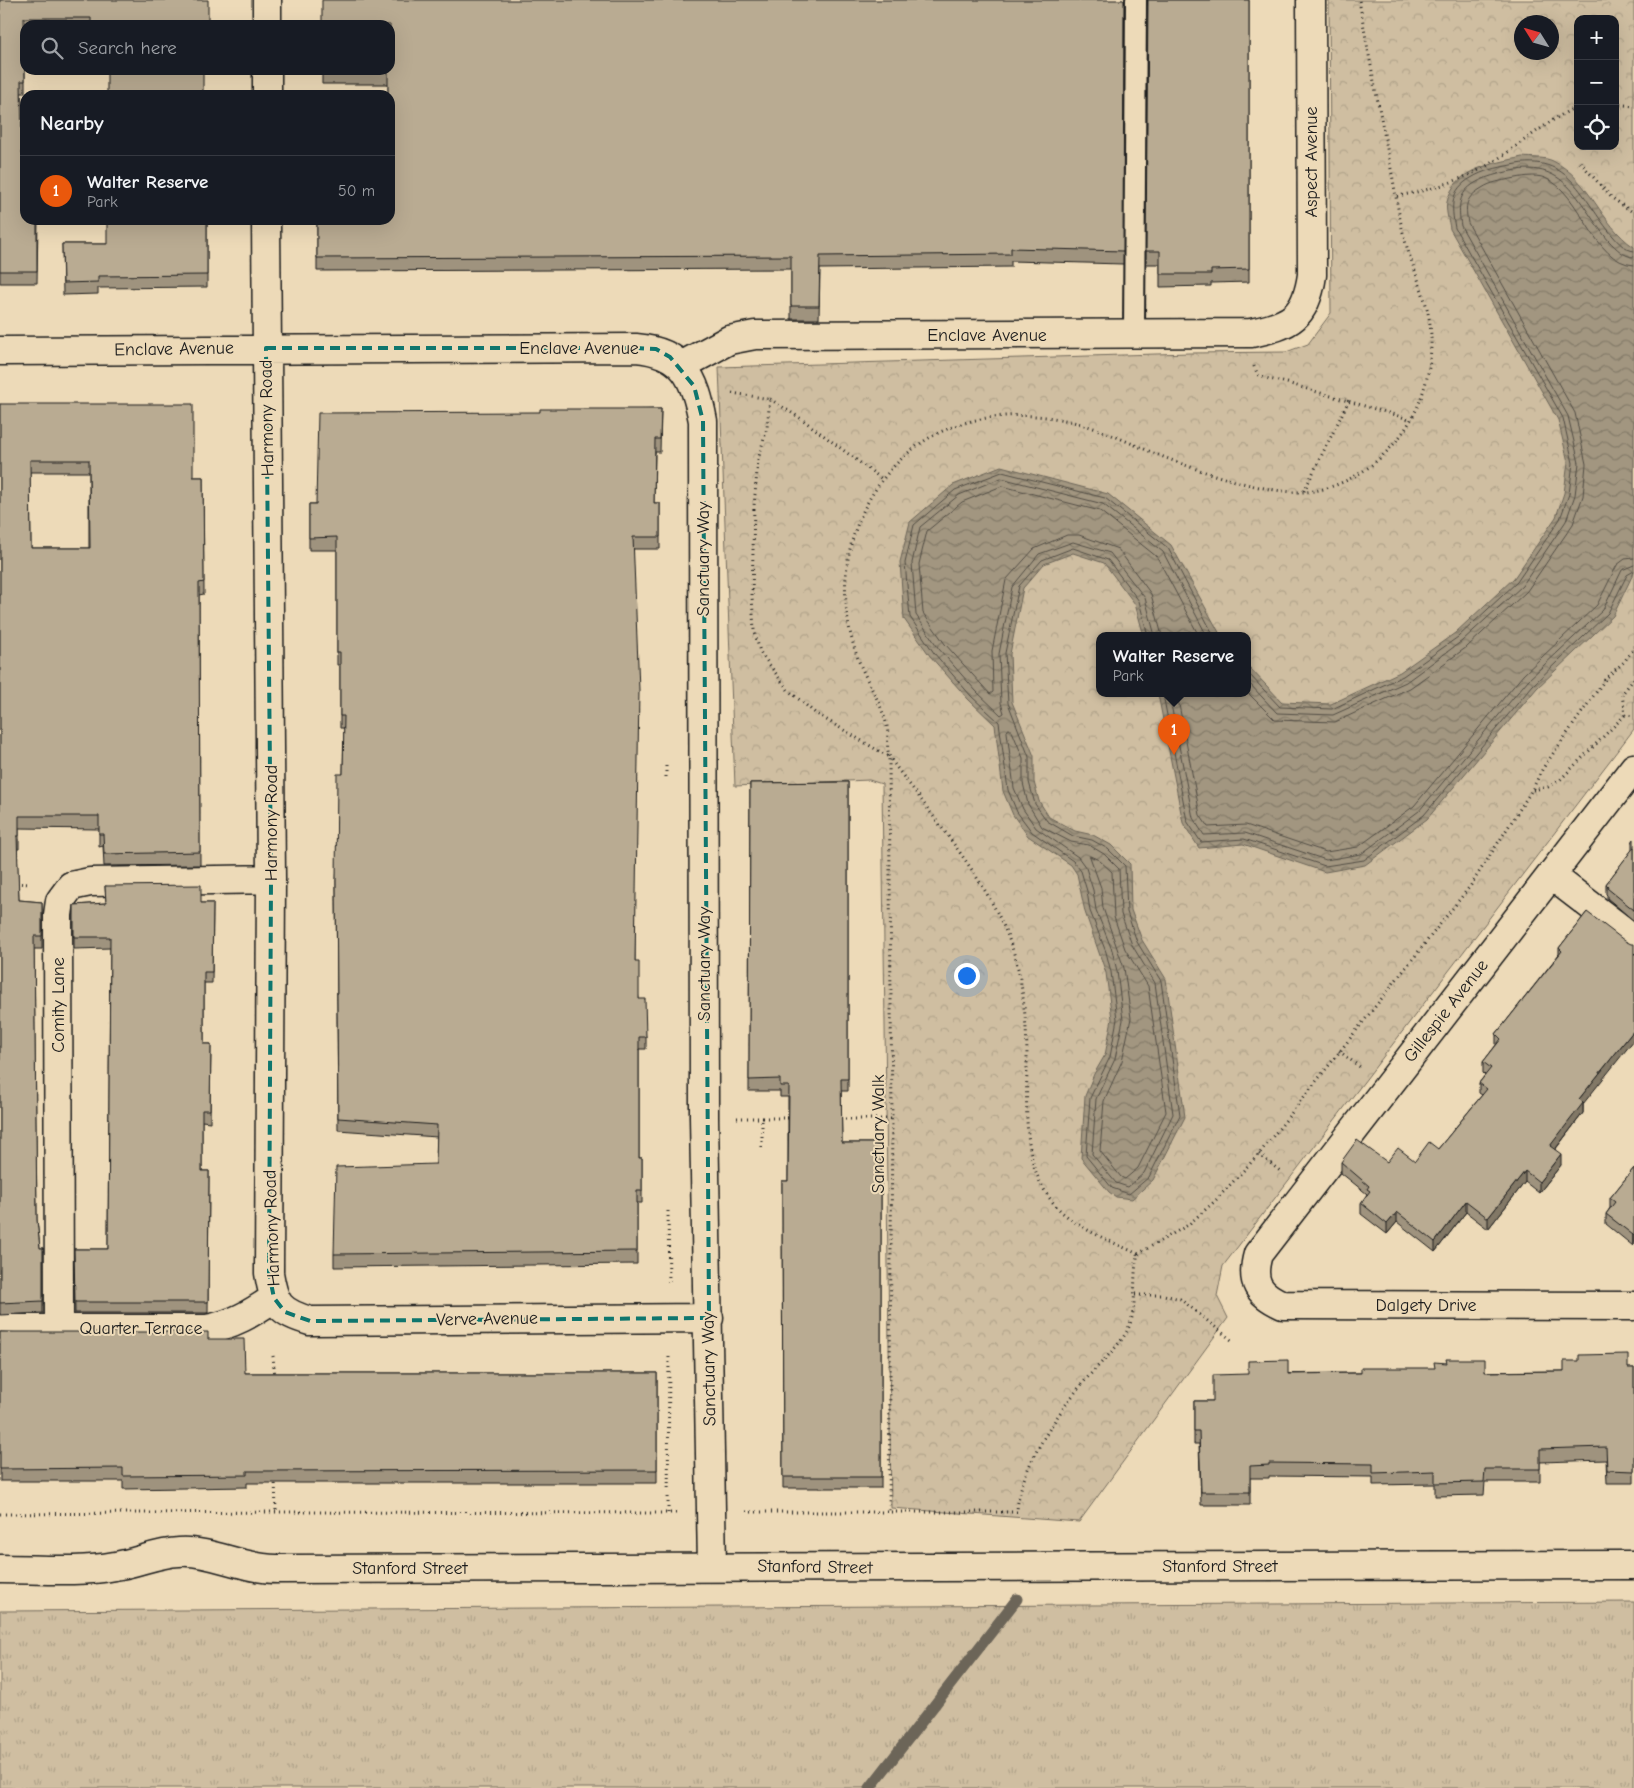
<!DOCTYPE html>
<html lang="en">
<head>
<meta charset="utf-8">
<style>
	body { margin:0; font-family:"Comic Neue",sans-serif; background:#242831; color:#f1f3f6 }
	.controls { position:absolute; right:15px; top:15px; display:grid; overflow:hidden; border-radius:10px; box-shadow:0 5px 20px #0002 }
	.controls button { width:45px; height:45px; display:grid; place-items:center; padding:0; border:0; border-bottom:1px solid #363941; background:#171b24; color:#f1f3f6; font:25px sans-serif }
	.compass { position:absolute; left:1514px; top:15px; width:45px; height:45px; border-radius:50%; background:#171b24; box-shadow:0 5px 20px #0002; rotate:307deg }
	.you { position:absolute; left:966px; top:975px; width:18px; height:18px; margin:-12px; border:4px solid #fff; border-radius:50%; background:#1a73e8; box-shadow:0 0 0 8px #1a73e833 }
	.badge { display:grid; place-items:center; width:32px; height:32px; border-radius:50%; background:#ea580c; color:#fff; font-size:16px; font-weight:700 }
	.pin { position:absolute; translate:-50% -41px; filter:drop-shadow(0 1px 2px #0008) }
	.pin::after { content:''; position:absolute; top:26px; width:18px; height:15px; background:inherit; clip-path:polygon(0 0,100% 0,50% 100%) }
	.popup { position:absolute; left:1096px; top:632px; width:155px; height:65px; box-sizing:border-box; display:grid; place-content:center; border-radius:10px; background:#171b24; filter:drop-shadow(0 1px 4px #0005); font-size:16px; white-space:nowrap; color:#9ea1a6 }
	.popup b { font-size:19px; color:#f1f3f6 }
	.popup::after { content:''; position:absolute; left:50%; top:100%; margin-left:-10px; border:10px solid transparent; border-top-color:#171b24 }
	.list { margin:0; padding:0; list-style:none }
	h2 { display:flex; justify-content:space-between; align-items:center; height:65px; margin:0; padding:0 20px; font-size:21px }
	h2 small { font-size:16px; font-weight:400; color:#9ea1a6 }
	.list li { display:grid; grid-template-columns:32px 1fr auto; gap:15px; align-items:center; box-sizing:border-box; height:70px; padding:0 20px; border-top:1px solid #363941 }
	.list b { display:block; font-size:19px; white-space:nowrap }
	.list p { margin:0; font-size:16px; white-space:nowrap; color:#9ea1a6 }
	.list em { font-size:16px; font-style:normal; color:#9ea1a6 }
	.icon { flex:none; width:28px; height:28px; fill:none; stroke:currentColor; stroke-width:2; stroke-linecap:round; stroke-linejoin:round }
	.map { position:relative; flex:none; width:1634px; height:1788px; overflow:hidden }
	.search { position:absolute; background:#171b24; box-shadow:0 5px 20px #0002; left:20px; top:20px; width:375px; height:55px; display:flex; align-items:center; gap:12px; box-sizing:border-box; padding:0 18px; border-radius:15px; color:#9ea1a6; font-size:19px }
	.panel { position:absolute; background:#171b24; box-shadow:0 5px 20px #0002; left:20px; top:90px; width:375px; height:135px; border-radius:15px }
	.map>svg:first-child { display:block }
	.grass { fill:url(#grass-tufts); stroke:#766d5e }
	.park { fill:url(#park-crowns); stroke:#766d5e; fill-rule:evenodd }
	.water { fill:url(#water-waves); stroke:#6c6558 }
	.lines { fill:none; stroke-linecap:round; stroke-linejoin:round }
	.shore { stroke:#524d44; stroke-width:1 }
	.stream { stroke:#6c6558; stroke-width:11 }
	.lane-casing { stroke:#1c1c1c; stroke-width:24 }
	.street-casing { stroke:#1c1c1c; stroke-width:31 }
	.path { stroke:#1c1c1c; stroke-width:3; stroke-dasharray:1 4; stroke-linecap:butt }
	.lane { stroke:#eddab8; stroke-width:20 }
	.street { stroke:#eddab8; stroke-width:28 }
	.wall { fill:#9f937e; stroke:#1c1c1c; fill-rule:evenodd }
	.shaded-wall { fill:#827866; stroke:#1c1c1c }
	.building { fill:#b9ab92; stroke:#1c1c1c; fill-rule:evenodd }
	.marked { fill:none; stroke:#0f766e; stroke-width:4; stroke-dasharray:10 6; stroke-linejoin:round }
	.labels { text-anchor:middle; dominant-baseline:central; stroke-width:4; stroke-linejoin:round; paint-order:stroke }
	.street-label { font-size:18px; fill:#1c1c1c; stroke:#eddab8 }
</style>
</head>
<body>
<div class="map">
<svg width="1634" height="1788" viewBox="0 0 1634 1788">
	<defs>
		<pattern id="grass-tufts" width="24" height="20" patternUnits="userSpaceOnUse" patternTransform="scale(1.25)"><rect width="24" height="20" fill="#cfbea1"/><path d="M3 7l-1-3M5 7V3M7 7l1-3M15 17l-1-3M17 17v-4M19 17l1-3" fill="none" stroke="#b1a38a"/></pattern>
		<pattern id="park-crowns" width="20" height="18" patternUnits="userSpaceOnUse" patternTransform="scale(1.25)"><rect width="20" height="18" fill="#cfbea1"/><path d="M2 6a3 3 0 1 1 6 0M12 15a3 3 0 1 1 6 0" fill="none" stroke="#b1a38a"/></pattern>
		<pattern id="water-waves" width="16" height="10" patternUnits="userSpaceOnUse" patternTransform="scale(1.25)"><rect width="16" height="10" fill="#a29680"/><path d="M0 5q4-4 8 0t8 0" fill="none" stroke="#837a68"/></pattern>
	</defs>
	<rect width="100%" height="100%" fill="#eddab8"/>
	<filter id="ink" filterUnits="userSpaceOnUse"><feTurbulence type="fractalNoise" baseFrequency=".02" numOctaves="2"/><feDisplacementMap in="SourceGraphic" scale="10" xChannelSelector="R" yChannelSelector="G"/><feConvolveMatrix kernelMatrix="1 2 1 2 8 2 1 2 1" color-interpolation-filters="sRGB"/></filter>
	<g filter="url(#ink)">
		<path class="grass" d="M1634 1602V1788H0V1611Z"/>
		<path class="park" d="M1329 0H1634V729L1223 1266 1217 1296 1228 1318 1079 1522 891 1508 882 784 869 780 735 786 719 367 1190 353 1286 352 1308 344 1331 313ZM1578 19H1615V146H1578ZM1522 22H1552V52H1522ZM1100 636H1248V694H1100Z"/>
		<path class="water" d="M1522 157C1531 158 1545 157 1553 161 1590 179 1600 224 1634 247V572L1613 616 1537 688 1427 819 1365 865 1325 872 1243 844 1199 848 1183 823 1158 694H1248V666L1282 702 1331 704 1400 672 1455 633 1514 578 1556 517 1564 493 1568 462 1558 420 1450 229C1449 221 1445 209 1447 202 1455 167 1494 164 1522 157Z
			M1001 466 1108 494 1171 545 1221 636H1144L1135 604 1104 563 1073 553 1044 564 1023 588 1010 654 1012 702 1034 756V782L1039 801 1049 817 1075 831 1093 835 1111 845 1130 864 1131 910 1142 940 1166 979 1185 1117 1153 1180 1132 1199 1116 1197 1109 1192 1081 1158 1085 1096 1094 1074 1105 1055 1112 1019 1106 973 1085 912 1077 874 1071 865 1028 836 1013 815 1003 791 995 725 968 699 930 656 904 619 900 562 910 522 953 485Z"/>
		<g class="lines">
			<path class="shore" d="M1148 636 1139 601 1108 560 1073 548 1042 560 1019 586 1005 653 1008 703 1029 757V782L1035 804 1047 821 1073 836 1092 840 1108 849 1125 866 1127 912 1137 942 1161 981 1180 1115 1149 1177 1129 1194 1112 1188 1086 1156 1090 1098 1110 1057 1117 1019 1111 972 1106 952 1090 911 1087 891 1081 871 1073 861 1032 832 1017 812 1008 790 999 722 971 696 934 653 910 617 905 563 914 525 955 490 1002 472 1105 498 1168 548 1214 636
				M1155 636 1145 598 1110 553 1073 542 1039 554 1012 587 999 654 1001 703 1004 713 1001 715 976 691 939 649 916 615 912 563 920 527 959 495 1001 478 1103 504 1163 552 1207 636
				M1162 636 1151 594 1118 549 1079 535H1067L1034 549 1006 580 992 651 993 692 990 694 945 644 923 613 919 564 927 531 962 502 1002 486 1100 511 1157 557 1199 636
				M1248 673 1280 707 1332 709 1403 676 1458 637 1517 582 1560 519 1569 494 1573 463 1563 418 1455 228C1451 206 1450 190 1471 178 1484 170 1497 168 1511 165 1571 152 1581 199 1613 236 1618 242 1625 250 1634 251
				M1248 682 1277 713 1333 715 1406 682 1462 641 1522 586 1566 521 1575 495 1579 463 1568 416 1461 226C1458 207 1458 193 1475 183 1487 176 1498 174 1511 171 1568 159 1579 206 1609 241 1616 248 1624 257 1634 257
				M1248 693 1275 720 1335 722 1410 688 1467 647 1527 591 1573 524 1583 496 1586 464 1575 413 1468 223C1465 205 1465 198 1482 188 1491 182 1501 181 1511 179 1521 177 1535 174 1545 178 1581 192 1593 263 1634 265
				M1163 694 1187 821 1201 842 1244 839 1325 866 1364 860 1424 815 1533 685 1608 613 1627 575 1634 571
				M1169 694 1193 818 1204 835 1245 833 1326 860 1361 854 1419 811 1528 680 1603 610 1622 570 1634 565
				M1177 694 1200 815 1208 827 1246 825 1326 852 1358 847 1414 806 1523 675 1597 605 1617 565 1625 559 1634 558
				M1009 729 1012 731 1023 758V783L1028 804 1042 827 1071 842 1089 845 1104 854 1119 869 1121 914 1132 945 1155 983 1173 1114 1144 1173 1128 1187 1116 1183 1092 1154 1096 1099 1115 1059 1123 1020 1117 971 1112 950 1096 910 1093 890 1086 868 1078 857 1036 828 1023 809 1014 788 1007 732Z
				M1090 856 1099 860 1112 872 1114 917 1125 949 1148 986 1166 1112 1138 1168 1125 1179 1121 1177 1100 1151 1104 1101 1122 1061 1131 1018 1124 968 1103 908 1101 888Z"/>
			<path class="stream" d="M870 1788 1017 1599"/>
			<g class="lane-casing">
				<path id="lane" d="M1134 334 1136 0"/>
			</g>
			<g class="street-casing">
				<path id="street" d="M267 25V0
					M267 95V70
					M266 220 271 879 269 1273C274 1304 279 1312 310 1321L709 1318
					M0 351 636 348C684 352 695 378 703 421L704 1117 712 1566
					M681 366 729 340 755 335 1251 333C1291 325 1306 317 1312 275L1311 0
					M1634 768 1258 1254C1250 1282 1258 1294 1283 1305L1634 1306
					M1552 876 1634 939
					M59 1328 58 915 60 901 71 886 90 882 271 879
					M0 1329H206C233 1325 252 1313 274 1298
					M0 1569C38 1569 78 1573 115 1566 137 1563 156 1553 179 1552 211 1550 243 1569 277 1569L1634 1565"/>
			</g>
			<path class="path" d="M1615 104 1634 106
				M1580 162 1612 198 1634 213
				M1397 196C1426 191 1454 183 1481 169 1515 150 1543 123 1578 106
				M1254 366 1258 375 1265 378 1287 383 1412 420
				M732 393 770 399 767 428 758 460 754 506 752 596 754 630 760 652 788 690 815 713 889 757 892 1119 889 1511
				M770 399 803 420 882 479
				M1304 491 1349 400
				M1634 679 1622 694 1625 715 1634 716
				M666 766V780
				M1533 790 1548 787 1560 780 1625 715
				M16 883 29 884
				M1339 1051 1360 1067
				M737 1118H791
				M840 1119H892
				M762 1147V1118
				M1259 1154 1280 1171
				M668 1211 669 1285
				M1138 1254C1113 1242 1085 1232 1063 1213 1020 1174 1027 1113 1027 1060 1027 1034 1025 1009 1021 984 1010 913 963 857 922 801 915 790 892 764 889 755 886 746 889 735 887 726 881 701 865 680 857 656 841 610 841 561 861 516 875 484 899 456 929 438 972 413 1029 410 1077 423 1108 431 1137 447 1166 458 1203 472 1266 494 1305 492 1343 489 1379 465 1401 435 1422 407 1432 371 1431 336 1430 304 1415 275 1406 244 1399 220 1396 194 1391 169 1380 113 1369 57 1359 0
				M1135 1295H1164L1180 1299 1234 1342
				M273 1356 275 1377
				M275 1479 276 1512
				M746 1512H1017C1018 1470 1061 1407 1089 1376 1101 1362 1120 1346 1128 1329 1139 1305 1131 1279 1138 1254L1188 1225 1214 1202 1259 1154 1471 885 1532 790 1543 768 1606 678 1624 662 1634 648
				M668 1513 669 1353
				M0 1514 276 1512 677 1513"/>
			<use href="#lane" class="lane"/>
			<use href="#street" class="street"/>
		</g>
		<path class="wall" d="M0 0 208 25H25V93H21L22 153 38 220 37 283H0Z
			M1124 0 1123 264 1011 261V267L820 269 819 319H791V269L317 271V220H390L388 84H322V70Z
			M1148 0H1249V282L1211 283V286L1160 287V264H1146Z
			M207 220V287L98 288V294L63 295 62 244H107Z
			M0 404 193 477H203L204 594 199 595 200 865 104 866 103 846 99 847V829L19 828V849H17L19 900 42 902V949H34L37 1220 40 1248H43V1313L0 1315ZM30 472H89V548H31Z
			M661 409 660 452H655L654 503H660V549H633L635 962 639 999 646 1037V1049H639V1158H642V1203H637V1264L334 1267V1254L436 1164 437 1137 338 1130 336 881 343 774 344 728H340V665H337V550H309V504H316L540 412Z
			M848 782V1091H841L842 1143H881V1488H783L782 1181H788V1097H780V1091H749L750 783Z
			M1634 839V921L1607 898V895L1606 894V884L1632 850V842Z
			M105 886 201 903H213L212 983H204V1044H211L210 1122 202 1121V1171H209L208 1313H75L74 1249H108L110 948 74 949V905L106 903Z
			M1587 912 1583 1113 1555 1150 1561 1165 1539 1193 1525 1182 1488 1229 1466 1212 1435 1252 1397 1222 1387 1234 1361 1214V1203L1367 1194 1341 1173V1162H1387L1415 1161 1438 1149 1482 1095 1479 1093V1083L1485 1075 1483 1073V1062L1496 1045V1034L1559 954V948Z
			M1634 1168 1633 1246 1606 1224V1214L1610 1208V1198Z
			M0 1332 208 1339 245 1373H657V1483H247V1487L123 1489V1481H0Z
			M1634 1368V1483H1607L1606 1460 1540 1462V1482H1485L1484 1495 1435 1496V1484L1373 1485V1477L1269 1476V1478H1250V1505H1201L1199 1444H1194V1401H1213L1248 1374 1564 1371Z"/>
		<path class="shaded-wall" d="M1634 1030V1040L1583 1104V1113L1550 1156V1146L1579 1099Z
			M1561 1154V1165L1539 1193V1182Z
			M1525 1171V1182L1488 1229V1218Z
			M1466 1201V1212L1435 1252V1242Z
			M1397 1212V1222L1387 1234V1224Z
			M1634 1234V1245L1633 1246V1235Z"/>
		<path class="building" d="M0 0H208V25H91V18H24L25 81H21L22 153H25V220H37V271H0Z
			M322 0H1124L1123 251 1011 248V254L820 256 819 306H791V256L317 258V220H390V95H388V71H322V70H390V25H322Z
			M1148 0H1249V269L1211 270V274H1160V251H1146Z
			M107 70H203V95H107Z
			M107 220H207V275L98 276V282L63 283 62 244H107Z
			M0 404H193V477H203L204 582 199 583 200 852 104 854 103 834H99V816H19V836H17L19 900 42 902V936H34L37 1220 40 1248H43V1301L0 1303ZM30 460H89L90 548H31Z
			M540 409H661L660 439H655L654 503H660V537H633L639 690 635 962H639V999H645L646 1037H639V1158H642V1191H637V1251L334 1254 336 1167 436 1164 437 1125 338 1118 336 881 337 774H343L344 716H340V652H337V537L309 538V504H316L318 413 540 412Z
			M848 782V1079H841L842 1143H881V1477H783L782 1181H788L789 1086H780V1079L749 1080 750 783Z
			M1634 847V910L1607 888 1608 886 1606 884Z
			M201 885V903H213L212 972H204V1044H211L210 1110H202V1171H209L208 1302H75L74 1249H108L110 937H74V905L106 903 105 886Z
			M1587 912 1625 941 1631 944H1634V1030L1579 1099 1583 1103 1550 1146 1561 1154 1539 1182 1525 1171 1488 1218 1466 1201 1435 1242 1397 1212 1387 1224 1361 1203 1370 1191 1367 1189 1369 1186 1341 1162 1357 1140 1387 1162 1398 1148 1415 1161 1429 1142 1438 1149 1487 1089 1479 1083 1491 1068 1483 1062 1501 1039 1496 1034 1562 951 1559 948Z
			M1634 1168V1234L1633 1235 1606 1214 1615 1202 1610 1198Z
			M0 1332H208V1339H244L245 1373H657V1470L247 1471V1475L123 1476V1468L0 1469Z
			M1628 1354V1368H1634V1471L1607 1470 1606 1447 1540 1449V1469H1485L1484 1482 1435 1483V1471L1373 1473V1464L1269 1463V1465L1250 1466V1492H1201L1199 1431H1194V1401H1213V1375L1248 1374V1361L1288 1360V1374L1361 1373V1368H1435L1434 1362 1447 1363 1446 1359H1485V1372L1564 1371V1361H1579V1355Z"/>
	</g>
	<path class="marked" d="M266 348H636L656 349 670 357 694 386 703 421 709 1318 310 1321 285 1312 274 1298 269 1273 271 879Z"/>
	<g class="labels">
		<g class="street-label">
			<text transform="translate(1311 162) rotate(-90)">Aspect Avenue</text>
			<text x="987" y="335">Enclave Avenue</text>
			<text x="579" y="348">Enclave Avenue</text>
			<text transform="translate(174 349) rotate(-1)">Enclave Avenue</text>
			<text transform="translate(267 418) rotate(-91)">Harmony Road</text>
			<text transform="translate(703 559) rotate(-90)">Sanctuary Way</text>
			<text transform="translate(271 823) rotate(-90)">Harmony Road</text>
			<text transform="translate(704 964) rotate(-90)">Sanctuary Way</text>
			<text transform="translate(58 1005) rotate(-90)">Comity Lane</text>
			<text transform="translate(1446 1011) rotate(-52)">Gillespie Avenue</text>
			<text transform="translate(878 1134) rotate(-90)">Sanctuary Walk</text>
			<text transform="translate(272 1228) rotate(-92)">Harmony Road</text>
			<text x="1426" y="1305">Dalgety Drive</text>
			<text transform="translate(487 1319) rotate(-1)">Verve Avenue</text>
			<text x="141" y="1328">Quarter Terrace</text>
			<text transform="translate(709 1369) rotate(-91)">Sanctuary Way</text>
			<text x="1220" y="1566">Stanford Street</text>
			<text transform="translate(815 1567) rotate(1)">Stanford Street</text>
			<text x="410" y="1568">Stanford Street</text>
		</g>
	</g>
</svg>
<div class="controls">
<button>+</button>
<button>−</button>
<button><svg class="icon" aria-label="locate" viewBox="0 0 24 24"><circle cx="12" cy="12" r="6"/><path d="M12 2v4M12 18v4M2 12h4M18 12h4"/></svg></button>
</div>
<svg class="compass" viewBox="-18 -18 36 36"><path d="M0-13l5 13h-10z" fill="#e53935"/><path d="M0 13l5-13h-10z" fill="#9ea1a6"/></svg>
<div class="you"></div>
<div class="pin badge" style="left:1174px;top:755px">1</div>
<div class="popup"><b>Walter Reserve</b>Park</div>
<div class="search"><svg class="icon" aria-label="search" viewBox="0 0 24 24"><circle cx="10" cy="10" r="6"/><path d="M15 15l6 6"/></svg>Search here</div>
<section class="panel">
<h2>Nearby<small></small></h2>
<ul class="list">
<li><span class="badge">1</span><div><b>Walter Reserve</b><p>Park</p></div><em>50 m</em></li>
</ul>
</section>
</div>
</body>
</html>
